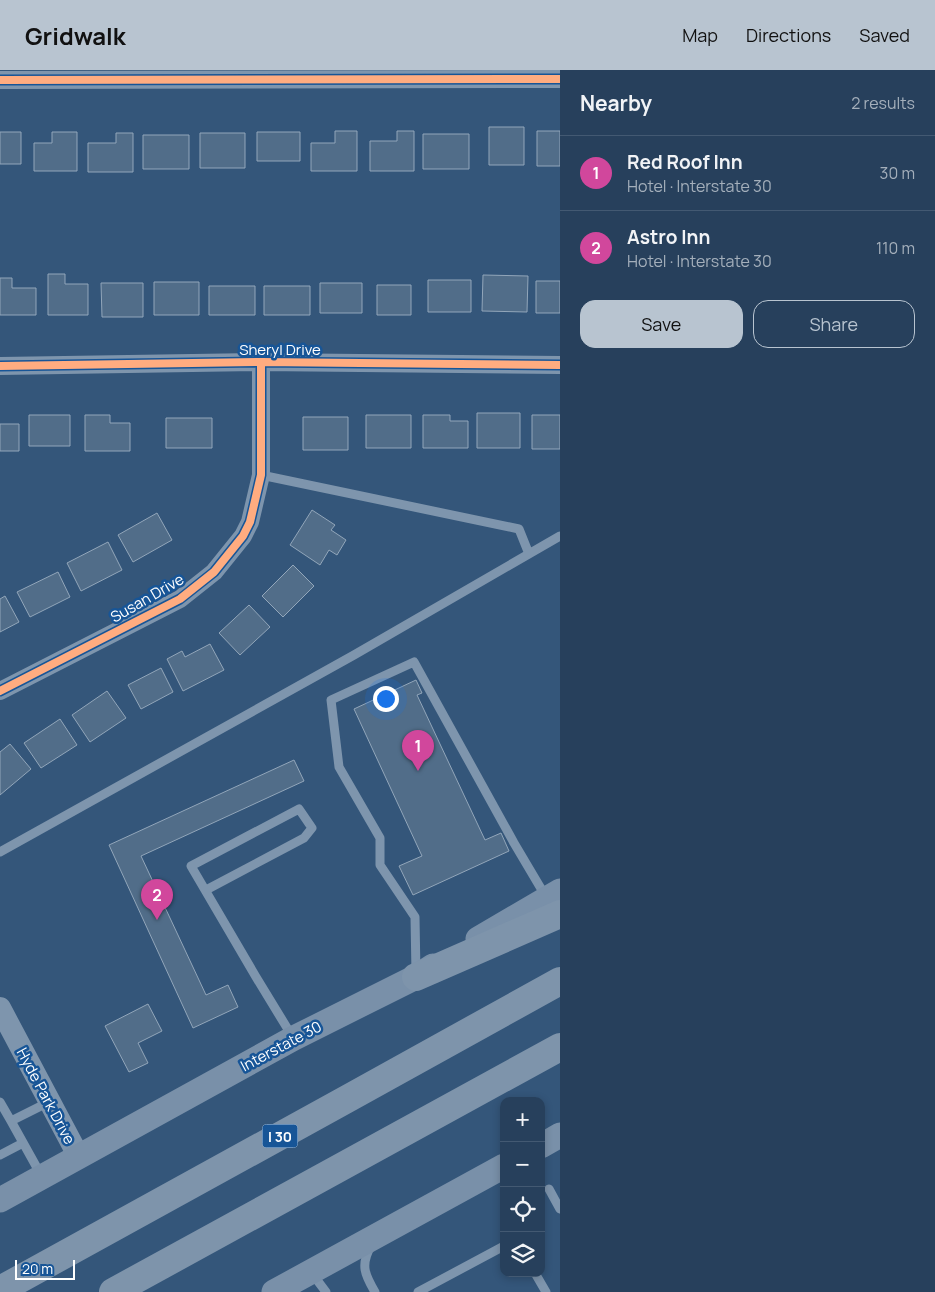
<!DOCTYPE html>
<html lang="en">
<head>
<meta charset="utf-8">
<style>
	body { margin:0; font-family:Manrope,sans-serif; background:#2f4762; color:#f1f3f6 }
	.controls { position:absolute; right:15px; bottom:15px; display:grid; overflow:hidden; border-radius:10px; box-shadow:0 2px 8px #0003 }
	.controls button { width:45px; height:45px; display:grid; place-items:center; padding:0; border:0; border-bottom:1px solid #435972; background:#27405c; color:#f1f3f6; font:25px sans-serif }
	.scale { position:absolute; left:15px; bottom:12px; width:60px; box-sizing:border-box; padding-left:5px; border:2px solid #fff; border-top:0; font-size:14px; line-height:18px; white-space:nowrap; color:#fff; -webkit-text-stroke:4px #175597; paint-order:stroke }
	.you { position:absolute; left:385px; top:628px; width:18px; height:18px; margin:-12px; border:4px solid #fff; border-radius:50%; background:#1a73e8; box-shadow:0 0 0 8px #1a73e833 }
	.badge { display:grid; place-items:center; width:32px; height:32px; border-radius:50%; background:#b8c4d0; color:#fff; font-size:16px; font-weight:700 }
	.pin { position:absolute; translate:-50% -41px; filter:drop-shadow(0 1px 2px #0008) }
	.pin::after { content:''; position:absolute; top:26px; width:18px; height:15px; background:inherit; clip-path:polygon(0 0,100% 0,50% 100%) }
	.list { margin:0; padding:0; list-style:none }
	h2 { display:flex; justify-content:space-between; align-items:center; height:65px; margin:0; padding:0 20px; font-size:21px }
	h2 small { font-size:16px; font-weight:400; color:#a4afbb }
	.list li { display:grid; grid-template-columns:32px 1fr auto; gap:15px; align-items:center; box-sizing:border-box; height:75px; padding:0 20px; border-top:1px solid #435972 }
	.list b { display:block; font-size:19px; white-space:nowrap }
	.list p { margin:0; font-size:16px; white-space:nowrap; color:#a4afbb }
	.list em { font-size:16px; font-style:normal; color:#a4afbb }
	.actions { display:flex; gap:10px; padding:15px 20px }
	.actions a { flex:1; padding:11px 0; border:1px solid #b8c4d0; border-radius:15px; text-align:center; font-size:18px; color:#b8c4d0 }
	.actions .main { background:#b8c4d0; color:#111 }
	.icon { flex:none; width:28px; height:28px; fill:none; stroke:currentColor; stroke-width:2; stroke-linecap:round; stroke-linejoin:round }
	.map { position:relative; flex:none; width:560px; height:1222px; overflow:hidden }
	header { display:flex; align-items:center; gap:30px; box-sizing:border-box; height:70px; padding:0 25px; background:#b8c4d0; color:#111 }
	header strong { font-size:24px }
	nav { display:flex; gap:28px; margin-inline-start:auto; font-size:18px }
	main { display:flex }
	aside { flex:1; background:#27405c }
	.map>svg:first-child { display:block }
	.building { fill:#516d89; stroke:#92a6ba }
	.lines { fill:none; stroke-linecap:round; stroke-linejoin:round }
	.service { stroke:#7e95ad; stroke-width:9 }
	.minor { stroke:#7e95ad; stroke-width:18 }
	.tertiary { stroke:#7e95ad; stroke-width:22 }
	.secondary { stroke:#7990a9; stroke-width:25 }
	.motorway { stroke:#7e94ab; stroke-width:28 }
	.cycleway-casing { stroke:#175597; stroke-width:11 }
	.cycleway { stroke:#ffac80; stroke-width:8 }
	.labels { text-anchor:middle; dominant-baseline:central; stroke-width:5; stroke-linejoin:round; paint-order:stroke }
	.shield { fill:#175597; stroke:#b9cce0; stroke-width:1 }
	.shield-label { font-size:14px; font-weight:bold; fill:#fff }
	.street-label { font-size:15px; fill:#fff; stroke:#175597 }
</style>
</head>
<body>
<header>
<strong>Gridwalk</strong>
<nav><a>Map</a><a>Directions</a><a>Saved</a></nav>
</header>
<main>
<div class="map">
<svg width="560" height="1222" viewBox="0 0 560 1222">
	<rect width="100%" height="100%" fill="#34567a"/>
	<path class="building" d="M489 57H524V95H489Z
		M335 61H357V101H311V73H335Z
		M397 61H414V101H370V71H397Z
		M537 61H560V96H537Z
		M0 62H21V94H0Z
		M52 62H77V101H34V73H52Z
		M257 62H300V91H257Z
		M116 63H133V102H88V73H116Z
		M200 63H245V98H200Z
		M423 64H469V99H423Z
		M143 65H189V99H143Z
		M48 204H65V214H88V245H48Z
		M483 205 528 206 527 242 482 241Z
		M0 208H12V218H36V245H0Z
		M428 210H471V242H428Z
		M536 211H560V243H536Z
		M154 212H199V245H154Z
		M101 213H143V247H102Z
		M320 213H362V243H320Z
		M377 215H411V245H377Z
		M209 216H255V245H209Z
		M264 216H310V245H264Z
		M477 343H520V378H477Z
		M29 345H70V376H29Z
		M85 345H110V353H130V381H85Z
		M366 345H411V378H366Z
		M423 345H450V351H468V378H423Z
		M532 345H560V379H532Z
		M303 347H348V380H303Z
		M166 348H212V378H166Z
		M0 354H19V381H0Z
		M312 440 335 455 331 460 346 470 337 485 329 480 320 495 290 475Z
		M157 443 172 470 133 492 118 465Z
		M108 472 122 500 81 521 67 493Z
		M293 495 314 516 283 547 262 526Z
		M58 502 70 527 30 547 17 522Z
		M5 526 19 552 0 562V529Z
		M249 535 270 557 240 585 219 563Z
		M210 574 224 600 183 621 167 589 182 581 185 587Z
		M161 598 173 622 141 639 128 615Z
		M416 610 422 623 417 625 485 770 501 763 509 781 413 825 399 796 422 786 354 639Z
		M107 621 126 648 90 672 72 645Z
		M60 649 77 675 41 698 24 673Z
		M10 674 31 699 0 725V682Z
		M294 690 304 711 141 786 206 925 228 915 238 937 193 958 109 775Z
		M148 934 162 961 138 973 148 993 129 1002 105 956Z"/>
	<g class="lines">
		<path class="service" d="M261 405 519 459 529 484
			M0 782 354 585 560 466
			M206 820 304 768 312 758 299 739 191 796 256 907 292 966
			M416 904 415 847 380 795V768L339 697 331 630 414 592 514 773 546 827
			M0 1032 11 1051 49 1032
			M11 1051 41 1105
			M0 1085 23 1073
			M549 1119 560 1139
			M371 1176C360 1195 365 1205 375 1222
			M311 1202 326 1222
			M535 1203 546 1222
			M418 1222 504 1176"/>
		<path class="minor" d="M0 10 560 9
			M0 296 261 292 560 295
			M0 621 180 529 214 502 243 466 250 452 261 405V292"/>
		<path class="tertiary" d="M0 938 79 1087"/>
		<path class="secondary" d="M478 869 560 821
			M541 1076 560 1065
			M0 1130 294 968 416 907 433 896
			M274 1222 504 1096"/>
		<path class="motorway" d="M416 907 560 844
			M0 1220 347 1029 560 911
			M113 1222 560 977"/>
		<g class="cycleway-casing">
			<path id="cycleway" d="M0 10 560 9
				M0 296 261 292 560 295
				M0 621 180 529 214 502 243 466 250 452 261 405V292"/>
		</g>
		<use href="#cycleway" class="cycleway"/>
	</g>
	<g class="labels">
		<rect class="shield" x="262.5" y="1054.5" width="35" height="23" rx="4"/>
		<g class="shield-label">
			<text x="280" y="1066">I 30</text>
		</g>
		<g class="street-label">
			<text x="280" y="279">Sheryl Drive</text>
			<text transform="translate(147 528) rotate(-30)">Susan Drive</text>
			<text transform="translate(281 976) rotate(-28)">Interstate 30</text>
			<text transform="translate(46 1026) rotate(62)">Hyde Park Drive</text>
		</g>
	</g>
</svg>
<div class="controls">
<button>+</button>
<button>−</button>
<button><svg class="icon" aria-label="locate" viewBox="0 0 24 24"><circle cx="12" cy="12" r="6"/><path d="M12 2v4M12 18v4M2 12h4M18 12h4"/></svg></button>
<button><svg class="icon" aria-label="layers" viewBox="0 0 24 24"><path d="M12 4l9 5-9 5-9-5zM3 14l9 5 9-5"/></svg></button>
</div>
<div class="scale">20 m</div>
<div class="you"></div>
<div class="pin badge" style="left:418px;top:701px;background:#d1479c">1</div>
<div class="pin badge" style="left:157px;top:850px;background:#d1479c">2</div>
</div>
<aside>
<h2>Nearby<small>2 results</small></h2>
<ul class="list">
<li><span class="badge" style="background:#d1479c">1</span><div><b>Red Roof Inn</b><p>Hotel · Interstate 30</p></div><em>30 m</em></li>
<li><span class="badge" style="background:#d1479c">2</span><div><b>Astro Inn</b><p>Hotel · Interstate 30</p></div><em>110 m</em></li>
</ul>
<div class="actions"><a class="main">Save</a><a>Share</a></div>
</aside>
</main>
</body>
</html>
